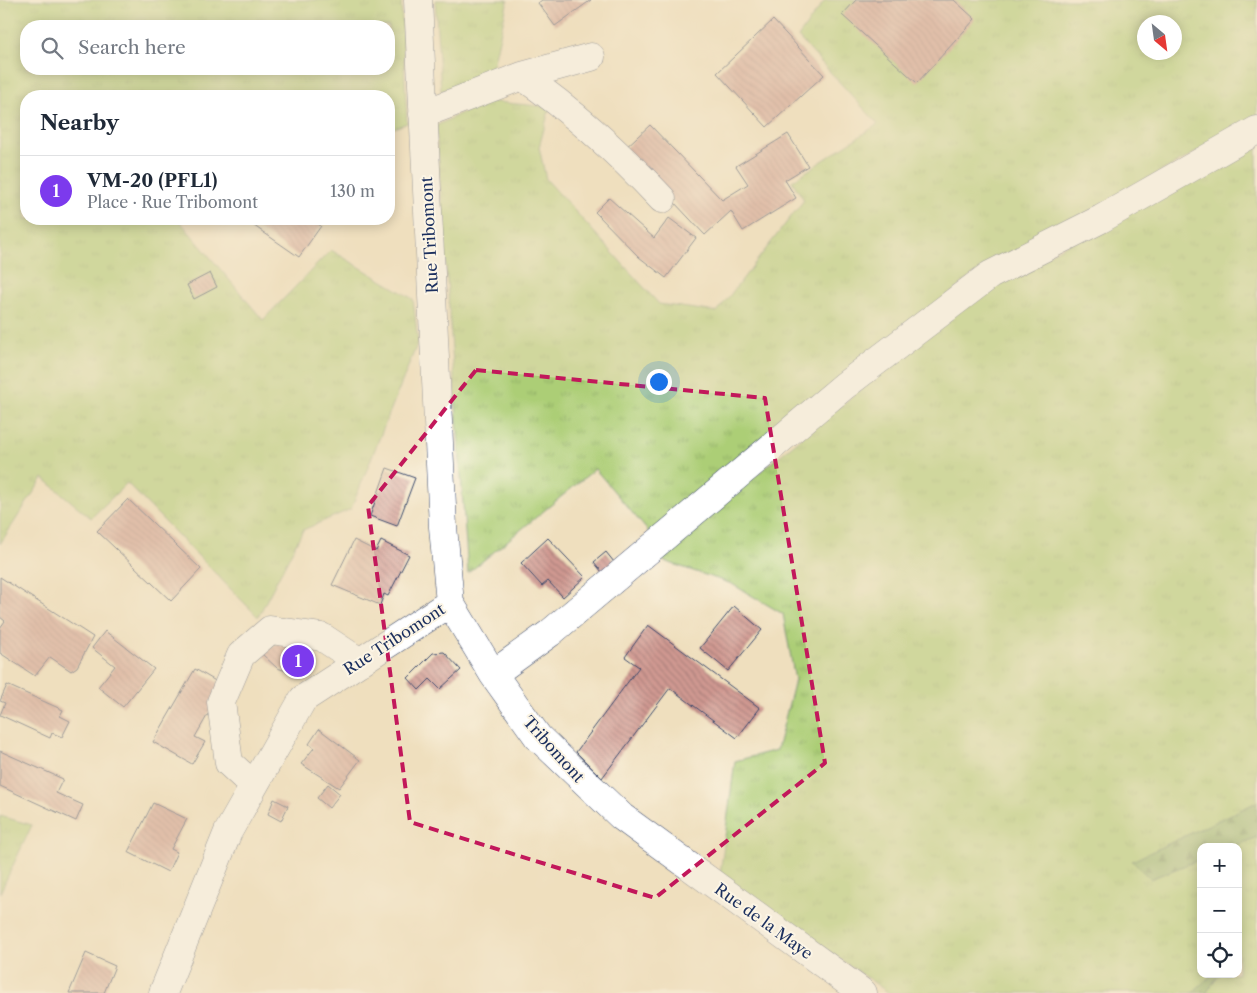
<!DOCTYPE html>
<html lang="en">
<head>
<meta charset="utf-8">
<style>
	body { margin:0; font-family:"Libre Caslon Text",serif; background:#f6f6f7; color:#1f2937 }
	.controls { position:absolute; right:15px; bottom:15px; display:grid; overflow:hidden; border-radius:10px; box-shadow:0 2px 12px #0003 }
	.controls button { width:45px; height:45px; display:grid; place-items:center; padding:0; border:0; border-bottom:1px solid #e0e1e3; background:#fff; color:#1f2937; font:25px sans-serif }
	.compass { position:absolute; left:1137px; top:15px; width:45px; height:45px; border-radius:50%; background:#fff; box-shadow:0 2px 12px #0003; rotate:151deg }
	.you { position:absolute; left:658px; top:381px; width:18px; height:18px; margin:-12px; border:4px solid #fff; border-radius:50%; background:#1a73e8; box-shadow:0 0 0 8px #1a73e833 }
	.badge { display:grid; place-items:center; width:32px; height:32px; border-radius:50%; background:#7c3aed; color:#fff; font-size:16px; font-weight:700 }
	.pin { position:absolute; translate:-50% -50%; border:2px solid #fff; box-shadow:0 1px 5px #0006 }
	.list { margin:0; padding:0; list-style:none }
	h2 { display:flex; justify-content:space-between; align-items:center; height:65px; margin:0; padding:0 20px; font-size:21px }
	h2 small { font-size:16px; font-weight:400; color:#747a83 }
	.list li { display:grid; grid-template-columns:32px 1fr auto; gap:15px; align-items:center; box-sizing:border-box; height:70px; padding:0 20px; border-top:1px solid #e0e1e3 }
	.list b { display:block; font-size:19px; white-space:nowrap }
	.list p { margin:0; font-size:16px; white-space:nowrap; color:#747a83 }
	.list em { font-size:16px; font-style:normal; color:#747a83 }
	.icon { flex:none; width:28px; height:28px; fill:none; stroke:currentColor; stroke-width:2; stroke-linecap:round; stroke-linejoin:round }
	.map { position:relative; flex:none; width:1257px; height:993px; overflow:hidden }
	.search { position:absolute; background:#fff; box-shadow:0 2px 12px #0003; left:20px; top:20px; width:375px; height:55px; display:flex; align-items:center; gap:12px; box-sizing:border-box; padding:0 18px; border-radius:20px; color:#747a83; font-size:19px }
	.panel { position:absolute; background:#fff; box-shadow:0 2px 12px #0003; left:20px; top:90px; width:375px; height:135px; border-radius:20px }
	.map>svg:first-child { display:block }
	.grass { fill:url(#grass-tufts); stroke:#647e6a; fill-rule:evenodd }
	.forest { fill:url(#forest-firs); stroke:#527062 }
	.building { fill:url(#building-back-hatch) }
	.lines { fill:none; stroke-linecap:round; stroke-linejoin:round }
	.minor-casing { stroke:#3b496c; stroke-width:29 }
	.minor { stroke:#fff; stroke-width:28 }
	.marked { fill:none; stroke:#c2185b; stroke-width:4; stroke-dasharray:10 6; stroke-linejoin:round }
	.labels { text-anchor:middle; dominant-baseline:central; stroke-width:4; stroke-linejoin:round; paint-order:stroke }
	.street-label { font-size:16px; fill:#1b2f5e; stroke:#fcf5e5 }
</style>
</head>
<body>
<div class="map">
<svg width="1257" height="993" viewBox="0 0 1257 993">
	<defs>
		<pattern id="grass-tufts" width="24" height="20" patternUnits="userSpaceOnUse" patternTransform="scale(1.25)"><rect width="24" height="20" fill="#acce76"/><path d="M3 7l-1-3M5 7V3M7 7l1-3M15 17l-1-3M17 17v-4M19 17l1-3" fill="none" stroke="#93b168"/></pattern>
		<pattern id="forest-firs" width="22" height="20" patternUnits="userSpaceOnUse" patternTransform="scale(1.25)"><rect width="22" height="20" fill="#89b167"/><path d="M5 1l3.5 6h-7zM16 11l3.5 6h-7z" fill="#6f9058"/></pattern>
		<pattern id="building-back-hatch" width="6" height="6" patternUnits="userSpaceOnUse" patternTransform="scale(1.25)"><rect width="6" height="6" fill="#d09991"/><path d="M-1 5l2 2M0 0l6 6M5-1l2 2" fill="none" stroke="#a87d7a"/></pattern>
	</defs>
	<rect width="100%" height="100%" fill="#fcf5e5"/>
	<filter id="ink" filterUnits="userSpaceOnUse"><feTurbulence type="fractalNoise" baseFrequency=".02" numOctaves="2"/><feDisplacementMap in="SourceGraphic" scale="10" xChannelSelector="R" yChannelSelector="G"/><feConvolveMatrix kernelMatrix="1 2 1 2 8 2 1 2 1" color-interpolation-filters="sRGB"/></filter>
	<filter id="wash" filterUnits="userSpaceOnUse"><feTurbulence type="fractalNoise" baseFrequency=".0096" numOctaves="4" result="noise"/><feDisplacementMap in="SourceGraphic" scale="20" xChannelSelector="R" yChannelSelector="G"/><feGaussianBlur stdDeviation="1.12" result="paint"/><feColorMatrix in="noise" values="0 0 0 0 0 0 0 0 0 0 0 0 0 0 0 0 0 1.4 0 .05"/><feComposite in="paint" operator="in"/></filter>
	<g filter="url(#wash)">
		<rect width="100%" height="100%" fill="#efdfbe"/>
		<path class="grass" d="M0 0H401L407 123 389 130V96H26V219H178L263 320 331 250 413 299 418 342 351 509 303 530 258 617 127 483 91 518 43 478 0 544ZM26 26H389V69H26Z
			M435 0H508L491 75 441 91Z
			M825 0H1257V119L974 274 653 537 595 469 468 573 436 126 485 101 550 107 539 147 546 179 659 304 717 312 804 200 792 181 878 124 798 37ZM1144 22H1174V52H1144Z
			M1257 139V802L1133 861 1150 879 1201 859V974H1213L1192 993H889L720 875 735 761 777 750 795 680 783 614 732 584 655 558 976 295Z
			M0 816 32 825 0 893Z
			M1257 837V993H1206L1220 974H1238V847H1232Z"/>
		<path class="forest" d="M1257 802V837L1232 847H1201V859L1150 879 1132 861Z
			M1213 974H1220L1206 993H1192Z"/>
		<g id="blocks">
			<path class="building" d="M542 0H591L555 26 538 3Z
				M856 0H954L975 19 917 83 842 15Z
				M773 20 824 75 767 127 717 73Z
				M650 125 722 200 748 184 736 166 788 134 808 166 785 180 796 198 743 231 731 211 705 235 624 149Z
				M609 198 654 238 669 218 696 238 666 278 639 257 595 212Z
				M249 219H310L321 226 299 257 247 221Z
				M210 273 217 287 194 299 187 285Z
				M387 468 415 478 397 526 370 516Z
				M128 499 201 569 171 601 97 531Z
				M548 538 585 577 563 597 548 581 542 586 521 563Z
				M354 540 376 551 381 541 409 555 388 596 384 594 380 605 332 585Z
				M606 552 614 562 602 572 594 562Z
				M0 577 93 637 77 667 71 671 50 657 35 676 0 653V628L5 621 0 617Z
				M734 606 762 630 728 671 700 648Z
				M648 625 760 708 737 738 670 688 602 778 576 752 639 667 625 657Z
				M105 631 154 669 123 707 98 687 115 666 92 648Z
				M285 642 312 651 303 676 277 668 262 654 274 645Z
				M444 652 461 670 440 689 430 679 419 690 408 678 433 653Z
				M195 669 224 686 195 737 205 742 192 764 153 742Z
				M7 685 63 710 60 716 70 721 62 737 52 733 50 738 0 715 5 703 0 701Z
				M319 729 360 760 339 788 301 764 314 748 309 744Z
				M0 751 63 779 56 793 83 805 76 821 0 786Z
				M328 784 340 794 329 808 317 798Z
				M274 799 288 806 281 821 268 814Z
				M153 803 187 819 171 849 177 852 168 872 128 852Z
				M86 953 115 966 104 993H69Z"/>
		</g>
	</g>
	<g filter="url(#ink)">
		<use href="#blocks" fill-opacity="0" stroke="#3b496c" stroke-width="1"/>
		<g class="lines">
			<g class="minor-casing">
				<path id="minor" d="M418 0 443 527 450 603 493 674 538 737 622 817 863 993
					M522 76 591 57
					M423 114 522 76C574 112 619 153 662 199
					M493 674 550 633 844 386 990 275 1101 219 1257 130
					M254 786 229 763 221 702 241 655 270 630 322 637 360 662
					M163 993 228 832 303 699 450 603"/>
			</g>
			<use href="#minor" class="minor"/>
		</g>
	</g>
	<path d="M0 0H1257V993H0ZM476 370 765 398 825 763 655 898 410 822 368 506Z" fill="#efdfbe" fill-opacity=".55" fill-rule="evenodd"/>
	<path class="marked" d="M476 370 765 398 825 763 655 898 410 822 368 506Z"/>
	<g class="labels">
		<g class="street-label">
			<text transform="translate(429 235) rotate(-93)">Rue Tribomont</text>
			<text transform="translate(394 639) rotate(-33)">Rue Tribomont</text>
			<text transform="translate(554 749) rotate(48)">Tribomont</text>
			<text transform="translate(764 921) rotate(36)">Rue de la Maye</text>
		</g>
	</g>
</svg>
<div class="controls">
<button>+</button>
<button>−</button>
<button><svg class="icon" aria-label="locate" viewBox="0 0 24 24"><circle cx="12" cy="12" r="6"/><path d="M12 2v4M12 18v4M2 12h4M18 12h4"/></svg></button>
</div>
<svg class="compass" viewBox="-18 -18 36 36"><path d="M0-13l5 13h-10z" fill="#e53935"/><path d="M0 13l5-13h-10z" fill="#747a83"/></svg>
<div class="you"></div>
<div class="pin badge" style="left:298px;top:661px">1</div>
<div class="search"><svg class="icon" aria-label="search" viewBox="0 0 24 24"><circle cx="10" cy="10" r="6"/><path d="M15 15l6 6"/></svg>Search here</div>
<section class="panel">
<h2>Nearby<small></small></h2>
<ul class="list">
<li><span class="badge">1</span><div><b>VM-20 (PFL1)</b><p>Place · Rue Tribomont</p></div><em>130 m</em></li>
</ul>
</section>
</div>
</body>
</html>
